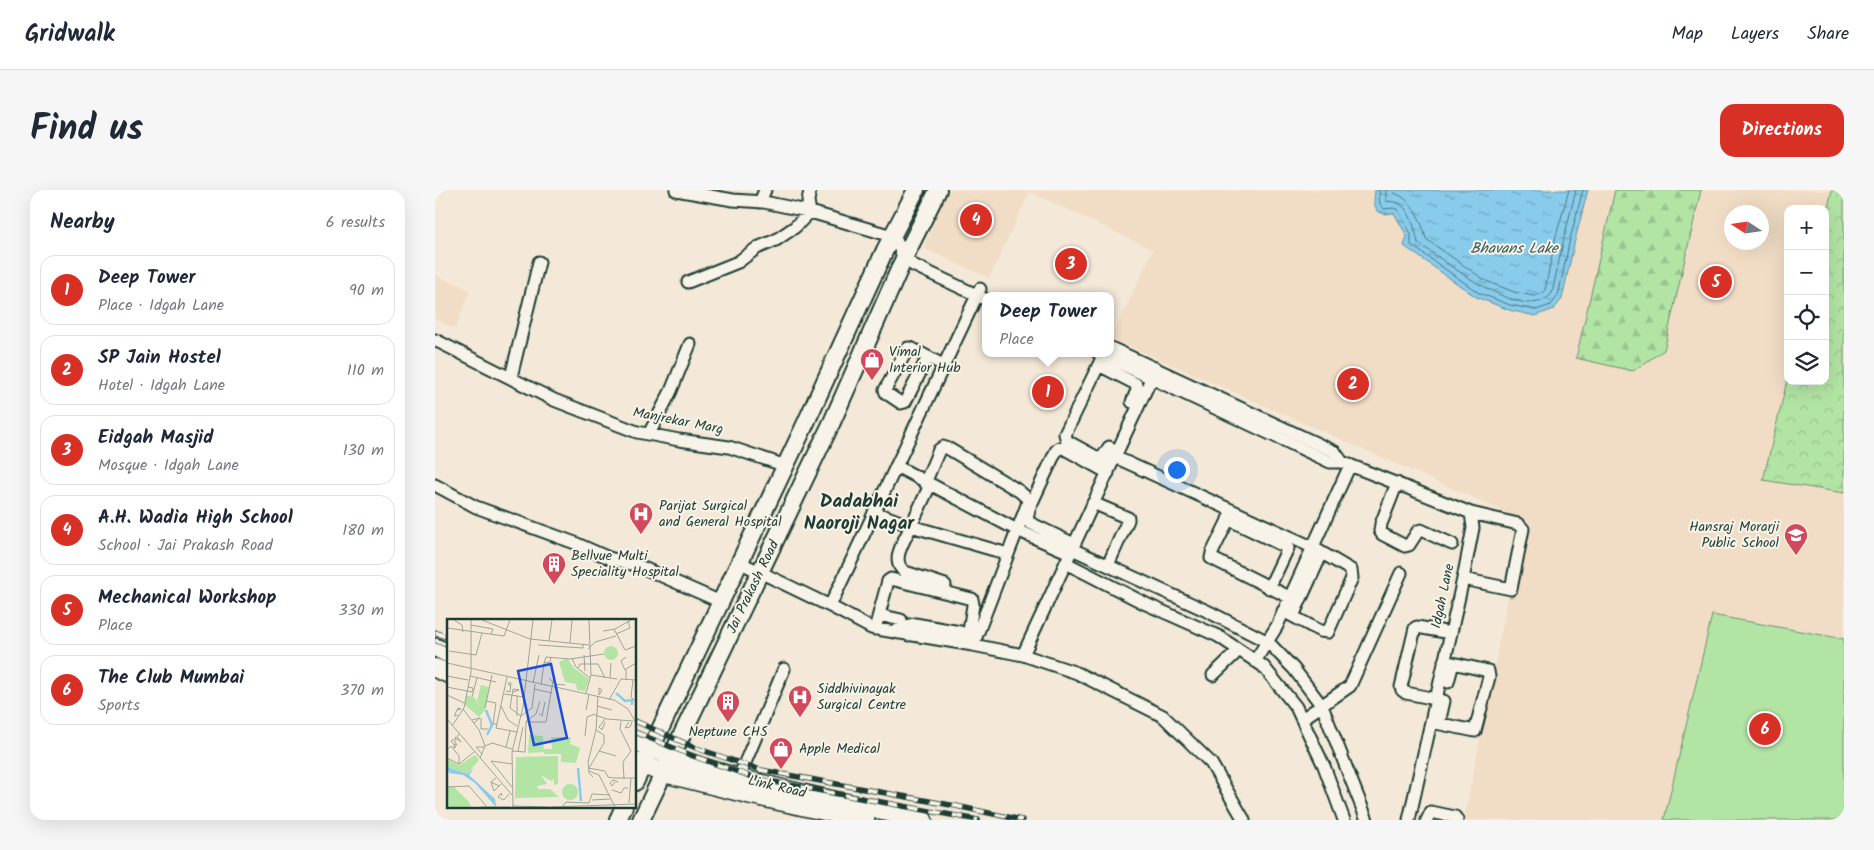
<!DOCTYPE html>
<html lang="en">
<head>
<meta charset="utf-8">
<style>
	body { margin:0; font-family:Kalam,sans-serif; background:#f6f6f7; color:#1f2937 }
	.controls { position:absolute; right:15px; top:15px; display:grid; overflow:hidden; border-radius:10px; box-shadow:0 5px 20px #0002 }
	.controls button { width:45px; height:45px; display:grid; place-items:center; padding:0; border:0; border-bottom:1px solid #e0e1e3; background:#fff; color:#1f2937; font:25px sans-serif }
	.compass { position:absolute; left:1289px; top:15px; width:45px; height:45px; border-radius:50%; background:#fff; box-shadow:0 5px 20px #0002; rotate:282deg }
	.you { position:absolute; left:741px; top:279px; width:18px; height:18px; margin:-12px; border:4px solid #fff; border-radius:50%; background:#1a73e8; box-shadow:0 0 0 8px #1a73e833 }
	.badge { display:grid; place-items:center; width:32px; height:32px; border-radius:50%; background:#d93025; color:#fff; font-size:16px; font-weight:700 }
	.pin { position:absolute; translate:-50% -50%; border:2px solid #fff; box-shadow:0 1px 5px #0006 }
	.popup { position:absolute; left:547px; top:102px; width:132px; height:65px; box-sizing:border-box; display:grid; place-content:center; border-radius:10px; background:#fff; filter:drop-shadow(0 1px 4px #0005); font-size:16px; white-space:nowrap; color:#747a83 }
	.popup b { font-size:19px; color:#1f2937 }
	.popup::after { content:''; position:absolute; left:50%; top:100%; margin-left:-10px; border:10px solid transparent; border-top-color:#fff }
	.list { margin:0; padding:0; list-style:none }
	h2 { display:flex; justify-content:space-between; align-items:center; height:65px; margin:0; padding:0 20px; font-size:21px }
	h2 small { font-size:16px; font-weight:400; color:#747a83 }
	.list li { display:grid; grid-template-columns:32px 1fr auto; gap:15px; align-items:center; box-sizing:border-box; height:70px; margin:0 10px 10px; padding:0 10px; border:1px solid #e0e1e3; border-radius:15px }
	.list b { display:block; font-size:19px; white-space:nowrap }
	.list p { margin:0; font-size:16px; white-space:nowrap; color:#747a83 }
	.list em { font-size:16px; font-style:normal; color:#747a83 }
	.icon { flex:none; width:28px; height:28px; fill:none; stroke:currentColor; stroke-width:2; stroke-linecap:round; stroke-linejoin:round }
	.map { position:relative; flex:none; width:1409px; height:630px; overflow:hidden; border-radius:15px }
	header { display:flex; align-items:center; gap:30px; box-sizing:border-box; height:70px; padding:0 25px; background:#fff; border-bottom:1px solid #e0e1e3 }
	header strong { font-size:24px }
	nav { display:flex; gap:28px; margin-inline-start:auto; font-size:18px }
	.intro { display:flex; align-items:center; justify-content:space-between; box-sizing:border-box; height:120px; padding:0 30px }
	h1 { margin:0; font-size:35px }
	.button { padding:12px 22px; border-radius:15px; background:#d93025; color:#fff; font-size:18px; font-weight:700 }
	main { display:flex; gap:30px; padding:0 30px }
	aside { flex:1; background:#fff; border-radius:15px; box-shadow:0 5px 20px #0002 }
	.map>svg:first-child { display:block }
	.built { fill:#f1ddc5; fill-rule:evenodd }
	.grass { fill:#b2e4a4; stroke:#68906c }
	.forest { fill:url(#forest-firs); stroke:#68906c }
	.park { fill:url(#park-crowns); stroke:#68906c }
	.water { fill:url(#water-ripples); stroke:#5f92a2 }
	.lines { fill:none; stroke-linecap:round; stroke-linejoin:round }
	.shore { stroke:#49767d; stroke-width:1 }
	.street-casing { stroke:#1f3d34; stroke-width:15 }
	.secondary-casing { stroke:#1f3d34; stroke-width:20 }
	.primary-casing { stroke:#1f3d34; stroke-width:21 }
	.street { stroke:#f7f3e8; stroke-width:11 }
	.secondary { stroke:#f7f3e8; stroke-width:16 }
	.primary { stroke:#f7f3e8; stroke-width:18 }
	.rail-casing { stroke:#1f3d34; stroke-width:5.5 }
	.rail { stroke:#f7f3e8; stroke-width:4; stroke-dasharray:11; stroke-linecap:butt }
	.labels { text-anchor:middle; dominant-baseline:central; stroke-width:4; stroke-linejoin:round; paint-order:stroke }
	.poi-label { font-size:14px; fill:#1f3d34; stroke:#f7f3e8; text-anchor:start }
	.street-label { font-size:14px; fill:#1f3d34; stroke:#f7f3e8 }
	.water-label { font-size:15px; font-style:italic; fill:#345959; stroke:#f7f3e8 }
	.district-label { font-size:19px; font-weight:bold; fill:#1f3d34; stroke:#f7f3e8 }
	.inset-river { fill:none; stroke:#89cbeb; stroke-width:2.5 }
	.inset-road { fill:none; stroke:#9fa496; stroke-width:1 }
	.view { fill:#1d4ed8; fill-opacity:0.15; stroke:#1d4ed8; stroke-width:2.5 }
	.inset-edge { fill:none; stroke:#1f3d34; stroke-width:2.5 }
</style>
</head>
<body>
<header>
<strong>Gridwalk</strong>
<nav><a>Map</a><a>Layers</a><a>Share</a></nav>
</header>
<div class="intro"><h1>Find us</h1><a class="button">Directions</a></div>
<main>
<aside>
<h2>Nearby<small>6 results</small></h2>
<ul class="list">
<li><span class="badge">1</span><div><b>Deep Tower</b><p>Place · Idgah Lane</p></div><em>90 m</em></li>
<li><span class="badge">2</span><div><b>SP Jain Hostel</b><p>Hotel · Idgah Lane</p></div><em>110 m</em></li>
<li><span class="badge">3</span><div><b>Eidgah Masjid</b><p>Mosque · Idgah Lane</p></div><em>130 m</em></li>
<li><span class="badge">4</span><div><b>A.H. Wadia High School</b><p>School · Jai Prakash Road</p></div><em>180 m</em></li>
<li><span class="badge">5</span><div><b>Mechanical Workshop</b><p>Place</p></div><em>330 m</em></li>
<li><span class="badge">6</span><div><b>The Club Mumbai</b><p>Sports</p></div><em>370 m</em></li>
</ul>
</aside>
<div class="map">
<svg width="1409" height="630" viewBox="0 0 1409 630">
	<defs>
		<pattern id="forest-firs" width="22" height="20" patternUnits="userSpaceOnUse" patternTransform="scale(1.25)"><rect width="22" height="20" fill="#b2e4a4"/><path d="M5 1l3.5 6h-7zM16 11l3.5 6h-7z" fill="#99c48e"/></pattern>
		<pattern id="park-crowns" width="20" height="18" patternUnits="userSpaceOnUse" patternTransform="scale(1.25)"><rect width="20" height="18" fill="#b2e4a4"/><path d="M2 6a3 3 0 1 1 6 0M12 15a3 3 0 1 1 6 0" fill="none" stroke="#99c48e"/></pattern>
		<pattern id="water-ripples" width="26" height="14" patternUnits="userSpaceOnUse" patternTransform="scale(1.25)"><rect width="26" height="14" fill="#89cbeb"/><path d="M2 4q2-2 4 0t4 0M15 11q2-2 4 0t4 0" fill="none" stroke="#6fa6bf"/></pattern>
	</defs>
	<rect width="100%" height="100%" fill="#f4e9d8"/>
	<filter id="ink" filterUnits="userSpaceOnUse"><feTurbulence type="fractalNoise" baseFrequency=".02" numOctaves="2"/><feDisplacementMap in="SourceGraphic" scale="10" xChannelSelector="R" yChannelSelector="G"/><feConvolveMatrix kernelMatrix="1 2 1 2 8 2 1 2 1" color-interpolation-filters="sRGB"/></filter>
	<g filter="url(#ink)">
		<path class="built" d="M513 0H1409V449L1277 425 1229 630H1029L1088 330 676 148 718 60 595 2 554 88 488 58ZM1353 19H1390V191H1353ZM1296 22H1326V52H1296Z
			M0 85 35 100 20 139 0 129Z"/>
		<path class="grass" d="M1277 425 1409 449V630H1229Z"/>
		<path class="forest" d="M1180 0H1266L1229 160 1198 181 1141 168Z"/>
		<path class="park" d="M1397 0H1409V303L1328 290 1353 187V191H1390V30Z"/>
		<path class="water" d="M940 0H1153L1140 50 1127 109 1119 119 1100 126 1074 120 1041 107 969 56 972 46 959 23 949 24 942 21 939 12Z"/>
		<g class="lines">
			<path class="shore" d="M944 0C945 7 942 15 950 19L958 18 963 20 976 44V55L1044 103 1075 115 1101 120 1116 115 1123 106 1135 49 1148 0
				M951 0V11C955 12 960 11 963 13 975 18 981 42 983 53 1008 69 1091 138 1117 103L1129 48 1141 0
				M958 0 959 3C978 9 987 32 991 49L1051 91 1079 102 1099 106 1108 103 1110 100 1121 46 1134 0"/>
			<g class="street-casing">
				<path id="street" d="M241 0 298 10 329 12 372 21 457 46 461 50 468 66 478 75 550 109
					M325 12 330 0
					M253 92 303 72 322 58 341 50 360 37 375 22 373 11 375 0
					M0 150 119 210 202 242 244 250 294 257 351 276
					M676 158 900 262 907 272
					M663 163 895 272H907L1036 323 1038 338 1028 389 974 630
					M668 166 630 244 632 251 676 275
					M493 167 470 212 466 213 451 203 450 200 473 158H476L508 175
					M664 175 701 194 702 200 697 212
					M76 187 104 72
					M214 244 236 201 255 154
					M680 267 877 357 916 380 917 388 893 442 885 441 848 421
					M666 270 674 257
					M461 276 582 340 635 363
					M490 293 504 260 508 257 514 259 584 301 593 309 592 315 538 455
					M962 293 946 334 945 341 947 344 970 356 974 355 983 341 986 340 1017 354
					M0 295 41 317 140 353 174 368 204 376 286 412
					M495 295 476 336 573 364
					M658 313 693 328V330L673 375
					M439 322 476 336C470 350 454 371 470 382L510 395
					M797 322 777 363 776 368 854 407
					M793 329 853 358 834 398
					M639 354 595 333 592 330 594 319 621 261 624 258H628L673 283
					M637 359 772 421 833 452 859 479 887 516 932 630
					M304 372 395 416 436 438 538 455 588 465 642 483 728 526 776 573 809 630
					M631 373 711 414 783 446 828 476 861 517 889 576 909 630
					M1028 389 1076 399 1088 339 1083 334 1036 323
					M395 416 545 99
					M444 425 466 430 464 443
					M858 426 887 363
					M440 439 453 391 456 389 537 409 538 415 532 454
					M473 445 475 435 480 434 525 442 526 453
					M588 465 721 178
					M820 471 842 436 915 275
					M778 485 804 460
					M1013 492 1018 473
					M1001 509 971 503 967 500 966 497 980 438 982 437 1016 443
					M867 529 915 496 966 383
					M996 532 1040 541 1054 487 1053 481 1009 471
					M1004 533 1009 511
					M302 592 349 479
					M992 630 996 622 1020 627 1022 630"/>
			</g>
			<g class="secondary-casing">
				<path id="secondary" d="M200 592 368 239 450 60 481 0
					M183 630 189 616
					M206 630 397 232 471 64 503 0"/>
			</g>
			<g class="primary-casing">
				<path id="primary" d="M0 457 14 464
					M0 478 14 484
					M200 551C290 593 392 607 488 630
					M200 572 229 583 317 605 430 630"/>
			</g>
			<use href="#street" class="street"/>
			<use href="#secondary" class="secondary"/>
			<use href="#primary" class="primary"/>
			<g class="rail-casing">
				<path id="rail" d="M0 442 14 448
					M0 450 14 456
					M200 531 261 558 326 580 521 616 587 630
					M200 542 258 566 323 589 543 630"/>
			</g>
			<use href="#rail" class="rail"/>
		</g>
	</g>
	<defs>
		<g id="shop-pin" transform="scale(1.25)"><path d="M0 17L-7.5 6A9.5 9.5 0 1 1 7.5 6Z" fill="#d1495b" stroke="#f7f3e8"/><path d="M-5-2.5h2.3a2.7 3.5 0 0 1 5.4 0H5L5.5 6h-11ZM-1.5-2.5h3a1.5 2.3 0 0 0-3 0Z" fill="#fff"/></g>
		<g id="hospital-pin" transform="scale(1.25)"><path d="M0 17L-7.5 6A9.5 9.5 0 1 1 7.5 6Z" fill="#d1495b" stroke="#f7f3e8"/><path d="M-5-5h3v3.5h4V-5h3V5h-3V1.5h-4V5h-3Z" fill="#fff"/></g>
		<g id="school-pin" transform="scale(1.25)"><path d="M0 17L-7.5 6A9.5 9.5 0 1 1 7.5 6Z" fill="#d1495b" stroke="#f7f3e8"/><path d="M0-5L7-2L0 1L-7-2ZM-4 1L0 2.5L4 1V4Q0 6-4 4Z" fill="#fff"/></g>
		<g id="building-pin" transform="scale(1.25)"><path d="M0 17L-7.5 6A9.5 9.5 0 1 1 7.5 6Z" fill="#d1495b" stroke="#f7f3e8"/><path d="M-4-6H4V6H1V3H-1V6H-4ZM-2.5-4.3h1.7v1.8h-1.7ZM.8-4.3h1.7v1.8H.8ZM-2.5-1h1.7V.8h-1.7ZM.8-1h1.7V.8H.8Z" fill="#fff"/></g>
	</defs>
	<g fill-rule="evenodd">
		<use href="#shop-pin" x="437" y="170"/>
		<use href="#hospital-pin" x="206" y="324"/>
		<use href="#school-pin" x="1361" y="345"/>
		<use href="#building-pin" x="119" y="374"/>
		<use href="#hospital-pin" x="365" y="507"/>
		<use href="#building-pin" x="293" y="512"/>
		<use href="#shop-pin" x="346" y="559"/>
	</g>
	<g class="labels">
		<g class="poi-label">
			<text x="454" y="162">Vimal<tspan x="454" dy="16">Interior Hub</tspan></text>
			<text x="224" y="316">Parijat Surgical<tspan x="224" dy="16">and General Hospital</tspan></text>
			<text x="1344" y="337" text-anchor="end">Hansraj Morarji<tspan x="1344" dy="16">Public School</tspan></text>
			<text x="136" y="366">Bellvue Multi<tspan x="136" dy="16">Speciality Hospital</tspan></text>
			<text x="382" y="499">Siddhivinayak<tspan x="382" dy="16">Surgical Centre</tspan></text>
			<text x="293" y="542" text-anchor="middle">Neptune CHS</text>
			<text x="364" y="559">Apple Medical</text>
		</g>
		<g class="street-label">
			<text transform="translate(243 231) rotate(11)">Manjrekar Marg</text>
			<text transform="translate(318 397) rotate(-64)">Jai Prakash Road</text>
			<text transform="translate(1008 406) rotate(-78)">Idgah Lane</text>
			<text transform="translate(342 597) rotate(13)">Link Road</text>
		</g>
		<g class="water-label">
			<text x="1079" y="59">Bhavans Lake</text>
		</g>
		<g class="district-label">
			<text x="424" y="312">Dadabhai<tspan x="424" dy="22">Naoroji Nagar</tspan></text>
		</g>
	</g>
	<g transform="translate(12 429)">
		<rect width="189" height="189" fill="#f4e9d8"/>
		<path d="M120 39 127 49 142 60 138 72 130 71 129 65 118 63 112 43ZM34 66 42 68 38 91 32 98 17 85 19 76 28 79 31 85 33 87 30 82ZM82 116 96 117 97 133 81 134ZM6 167 22 183 24 188H0V168Z" fill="#b2e4a4"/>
		<path d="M157 34a7 7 0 1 1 14 0a7 7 0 1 1-14 0ZM28 136 32 141 20 155 0 148V140L12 146ZM111 137V165L107 166V160L104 162 94 156 100 165 90 167 91 170H103L112 178 68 179 69 138ZM115 173a8 8 0 1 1 16 0a8 8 0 1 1-16 0Z" fill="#b2e4a4"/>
		<path d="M104 118H124L123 125 133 129 129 144 114 143V135H97V130H105Z" fill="#b2e4a4"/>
		<path d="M0 148 20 155 27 149 22 156 48 180 49 188 28 164 16 156 2 154Z" fill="#89cbeb"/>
		<path class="inset-river" d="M169 74 178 82 185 81V86M39 91 45 106 40 116M131 149 134 182"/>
		<path class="inset-road" d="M7 1 15 6 16 13M35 1 83 20 142 26M24 6 46 10 44 15M0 9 57 17 63 1M167 10 178 31 189 27M156 12 168 10 184 1M169 15 183 9 181 2M102 22 105 1M123 24 125 1M91 26 136 29V25M141 30 148 23 169 17M2 32 29 36 35 14M137 36 138 52M125 39 129 48 143 59M0 44 167 81 181 90 189 104M97 44 99 38 123 40 157 35M131 49 133 45H151L158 59M178 51 174 42 179 38M144 56 170 60M0 57 21 61M23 57 49 63M60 58 49 109 70 113M102 59 108 65 118 66M163 59 164 44M179 60V50L189 44M186 61 184 78 189 83M86 64 92 36M94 66 97 44 103 43 104 38M0 68 25 73 26 69 21 68M87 70 105 74M59 72 63 73 64 64H61L63 67M66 73 72 71 66 70 63 89 74 97M139 74 144 56 142 1M57 75 77 78M0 76 17 84M152 76V69L155 71 152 76M70 77V97M25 78 30 59M162 81 174 60 189 61M39 82 49 84 46 105H50M54 87 61 101 70 107M150 87 165 91M38 89 45 56M16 90 32 111 38 127M10 91 14 90 11 89 8 95V96L7 97 11 96M139 91 142 75M92 94 95 97 98 83M148 96 160 100 186 102M74 97 85 89 88 65M34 99V110H41M0 100 65 176M25 101 33 99 27 104M79 102 89 95 93 82M174 102 173 110 184 132 176 143 177 160M158 103 155 111 152 108 158 100M182 103 178 109 183 108 185 103M5 107 17 89 24 53V1M138 117 140 98 148 95M9 122 8 118 14 123 10 118 12 115M7 125 10 126 6 120 4 122 9 128 7 129V126M59 128 63 112M0 131 4 127 12 137V145L0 139M65 132 78 133 79 103H99L107 56M71 132 76 108M152 132 169 137M35 135 29 128H37M33 139 38 127 45 124 65 130M12 145 27 133M65 145 44 142 65 168M141 149 158 152 161 158 166 159H189M142 149 157 124V116L149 111M142 152 152 156 168 188M146 158 142 154 141 143 149 111 151 77M49 159 44 163 52 167M44 163 47 172 54 165M168 163 165 167 163 164 166 161 171 163M0 168 22 167 40 188M165 171 174 174 177 169H181M55 177 54 174 51 178 57 181 62 175M145 181 163 180M182 184 184 159M65 187 103 188M116 187 119 183 142 184 145 175 163 176M34 188H63M66 188 65 133 76 88 86 1M104 188 189 185"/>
		<path class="view" d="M104 45 120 119 87 126 71 52Z"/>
		<rect width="189" height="189" class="inset-edge"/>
	</g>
</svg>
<div class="controls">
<button>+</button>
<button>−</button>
<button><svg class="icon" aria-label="locate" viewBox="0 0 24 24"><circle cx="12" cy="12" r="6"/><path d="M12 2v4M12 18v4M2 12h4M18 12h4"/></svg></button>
<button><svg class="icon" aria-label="layers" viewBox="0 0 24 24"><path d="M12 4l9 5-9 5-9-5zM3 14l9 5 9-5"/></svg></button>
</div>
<svg class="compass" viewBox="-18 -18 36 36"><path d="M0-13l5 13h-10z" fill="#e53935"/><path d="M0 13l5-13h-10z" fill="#747a83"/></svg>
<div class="you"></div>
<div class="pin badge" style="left:613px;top:202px">1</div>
<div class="popup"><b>Deep Tower</b>Place</div>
<div class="pin badge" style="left:918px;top:194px">2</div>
<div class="pin badge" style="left:636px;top:74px">3</div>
<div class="pin badge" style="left:541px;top:30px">4</div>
<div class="pin badge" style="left:1281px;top:92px">5</div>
<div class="pin badge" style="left:1330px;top:539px">6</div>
</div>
</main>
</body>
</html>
